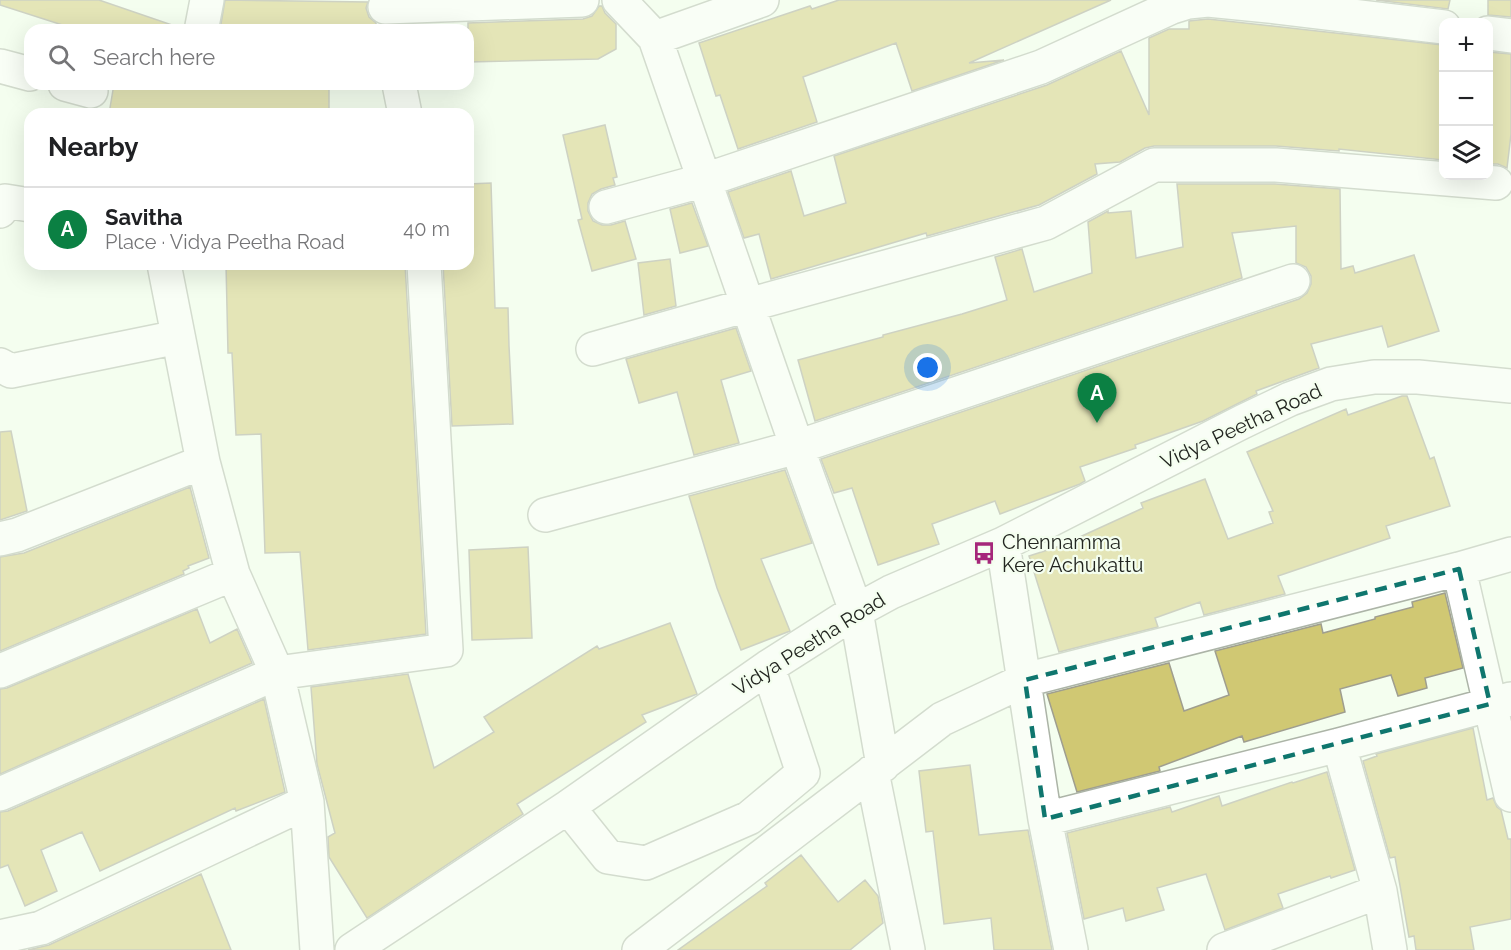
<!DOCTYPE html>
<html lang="en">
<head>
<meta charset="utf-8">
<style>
	body { margin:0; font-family:Raleway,sans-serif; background:#f6f6f6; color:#202124 }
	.controls { position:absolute; right:18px; top:18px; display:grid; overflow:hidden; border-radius:12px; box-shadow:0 6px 24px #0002 }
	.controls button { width:54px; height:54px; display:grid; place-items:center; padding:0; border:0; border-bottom:2px solid #e0e0e0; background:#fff; color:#202124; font:30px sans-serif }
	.you { position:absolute; left:928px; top:368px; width:21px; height:21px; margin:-15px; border:4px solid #fff; border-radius:50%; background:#1a73e8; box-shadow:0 0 0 9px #1a73e833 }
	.badge { display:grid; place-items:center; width:39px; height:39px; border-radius:50%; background:#0b8043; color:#fff; font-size:20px; font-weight:700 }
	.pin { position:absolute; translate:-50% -50px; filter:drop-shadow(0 2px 3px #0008) }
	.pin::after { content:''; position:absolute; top:32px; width:21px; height:18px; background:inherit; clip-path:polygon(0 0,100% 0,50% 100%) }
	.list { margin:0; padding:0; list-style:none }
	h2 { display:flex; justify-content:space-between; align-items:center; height:78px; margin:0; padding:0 24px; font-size:26px }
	h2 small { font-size:20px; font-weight:400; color:#757577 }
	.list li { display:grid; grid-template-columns:39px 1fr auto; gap:18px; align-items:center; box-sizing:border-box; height:84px; padding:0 24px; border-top:2px solid #e0e0e0 }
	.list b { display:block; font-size:22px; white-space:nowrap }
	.list p { margin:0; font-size:20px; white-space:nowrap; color:#757577 }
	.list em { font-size:20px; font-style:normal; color:#757577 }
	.icon { flex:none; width:33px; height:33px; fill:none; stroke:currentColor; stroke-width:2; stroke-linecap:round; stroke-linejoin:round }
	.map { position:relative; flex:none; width:1511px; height:950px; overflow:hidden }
	.search { position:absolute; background:#fff; box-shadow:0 6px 24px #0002; left:24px; top:24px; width:450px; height:66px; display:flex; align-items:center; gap:15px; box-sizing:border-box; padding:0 21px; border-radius:18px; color:#757577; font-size:22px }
	.panel { position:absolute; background:#fff; box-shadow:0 6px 24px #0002; left:24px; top:108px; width:450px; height:162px; border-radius:18px }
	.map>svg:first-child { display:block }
	.building { fill:#d0c873; stroke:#9f9e8f; stroke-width:1.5 }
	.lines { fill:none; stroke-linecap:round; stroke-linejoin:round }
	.minor-casing { stroke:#acb4a7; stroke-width:36 }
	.minor { stroke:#fff; stroke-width:33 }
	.marked { fill:none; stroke:#0f766e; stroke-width:4.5; stroke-dasharray:12 8; stroke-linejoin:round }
	.labels { text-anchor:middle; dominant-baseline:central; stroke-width:4.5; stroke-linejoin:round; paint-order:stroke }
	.street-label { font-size:20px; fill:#222520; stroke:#f4feef }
	.poi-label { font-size:20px; fill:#222520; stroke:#f4feef; text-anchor:start }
</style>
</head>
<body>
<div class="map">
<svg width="1511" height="950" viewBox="0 0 1511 950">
	<rect width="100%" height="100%" fill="#f4feef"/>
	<path class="building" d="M0 0H99L175 26V30H78L0 5Z
		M225 0 368 2 366 8 369 17 376 23V30H220Z
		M839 0H1111L969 63 1004 60 912 91 896 43 803 77 817 122 738 149 720 95 716 96 699 43 810 6 812 9Z
		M1376 0H1450L1448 9Z
		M1488 0H1511V17L1488 15Z
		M599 6H602L605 13 616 24V49L598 59 468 62V23L583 19 592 16Z
		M1208 19 1443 45V160L1339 149V151L1276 146H1154L1145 148 1120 162 1095 164 1097 174 1039 205 927 236 926 233 771 279 759 234 744 238 728 192 791 171 804 216 846 203 834 156 1047 85 1121 51 1149 115V38L1169 29H1189V21Z
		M1488 52 1511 54V134L1507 168 1498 164H1488Z
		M114 84H329V114H109Z
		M605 125 617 177 613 178 615 185 601 189 592 194 588 203V211L593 221 602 225H611L625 221 636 259 592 271 578 220 582 219 563 135Z
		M491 183 495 308H508L509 346 513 424 452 426 443 264H468V184Z
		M1177 184H1275L1340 189 1341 269 1353 266 1355 273 1414 255 1439 331 1388 347 1382 326 1311 344 1319 368 1256 391 1257 394 1203 421 1135 445 1136 448 1080 467 1085 481 1080 484 1000 514 995 501 932 524 939 544 878 565 852 488 834 493 821 459 1299 299 1307 293 1311 284V276L1306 267 1296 263V226L1232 233 1242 278 815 421 798 360 883 337V335L962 314 1007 300 995 257 1022 249 1034 292 1092 273 1088 222 1108 211V213L1131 211 1136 258 1183 247Z
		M692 203 708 246 680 253 670 209Z
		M670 259 676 306 644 315 638 263Z
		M226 264H405L426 634 308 650 300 552 265 553 261 434 236 435 232 353H228Z
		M736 328 751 371 721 380 739 443 694 455 677 392 639 403 626 359Z
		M1402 396H1407L1430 459 1434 457 1450 506 1386 526 1390 538 1278 576 1285 594 1204 615 1200 602 1155 618 1158 627 1059 652 1029 556 1060 546 1143 508 1141 503 1205 479 1228 539 1273 523 1269 512 1273 511 1247 452 1346 409 1348 415Z
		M11 431 27 511 0 520V432Z
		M785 470 812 543 761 559 790 631 741 650 717 588 689 496Z
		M190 487 209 558 188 566 189 568 183 571 184 574 0 651V557L24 553Z
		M528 547 532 638 472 640 469 550Z
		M1445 593 1463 668 1425 678 1427 688 1398 696 1391 675 1340 689 1345 712 1244 742 1242 736 1159 767 1160 771 1077 792 1047 694 1169 663 1184 711 1229 695 1215 651 1321 624 1323 633 1375 619V617L1413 607 1412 602Z
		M197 609 210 643 237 629 252 663 0 774V689L7 688Z
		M670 623 697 694 642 715 646 722 517 804 523 814 367 918 329 857 328 837 335 833 317 764 311 687 408 674 434 768 494 732 484 717 597 646 599 649Z
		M264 699 285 792 236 811 235 808 100 871 82 832 41 850 57 891 25 906 8 865 0 868V812L8 811Z
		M1473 728 1487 800 1493 798 1497 807 1501 810 1508 839H1511V919L1470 927 1474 950H1416L1414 936 1409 937 1395 857 1390 858 1363 761 1377 756 1376 754Z
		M970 765 979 835 1028 830 1052 950H994L991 918 944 924 933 831 926 832 919 771Z
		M1327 772 1355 870 1331 878 1330 876 1278 894 1283 908 1225 930 1206 874 1157 888 1164 910 1126 921 1123 908 1084 919 1067 833 1170 807 1172 812 1219 796 1222 806 1292 782 1293 783Z
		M801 855 838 902 865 880 878 896 883 923 850 950H678L767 886 765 883Z
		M201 874 231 950H28L49 945Z"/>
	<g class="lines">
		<g class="minor-casing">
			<path id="minor" d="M619 0 655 38 797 447 856 611 883 765
				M385 7 582 0
				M202 26 207 0
				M1488 33 1511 36
				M655 38 762 0
				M0 66 30 74
				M65 84 91 91
				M399 84 405 114
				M606 207 705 180 1041 67 1172 7 1188 2 1208 0 1277 7 1444 27
				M0 211 5 201 30 205
				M164 264 203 462 233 574 277 673 307 802 317 950
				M593 349 748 305 1046 223 1154 165H1276L1496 183
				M0 365 11 371 178 337
				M545 515 797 447 1293 281
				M0 539 17 535 203 462
				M1003 544 1045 819 1071 950
				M1459 569 1511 795
				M0 671 233 574
				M1339 745 1380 891 1390 950
				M872 772 908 950
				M0 794 277 673 446 650 424 264
				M568 807 608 857 646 863 749 818 803 773 768 667
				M1045 819 1339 745 1511 699
				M0 937 41 928 307 802
				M352 950 568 807 768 667 856 611 891 592 1003 544 1242 422 1290 399 1331 384 1374 377H1418L1511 386
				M639 950 942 719 1025 680 1459 569 1511 554
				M1224 950 1380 891"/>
		</g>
		<use href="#minor" class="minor"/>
	</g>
	<path d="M0 0H1511V950H0ZM1459 569 1490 704 1045 819 1025 680Z" fill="#f4feef" fill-opacity=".55" fill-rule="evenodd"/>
	<path class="marked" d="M1459 569 1490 704 1045 819 1025 680Z"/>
	<defs>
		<g id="bus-bare" transform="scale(1.8)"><path d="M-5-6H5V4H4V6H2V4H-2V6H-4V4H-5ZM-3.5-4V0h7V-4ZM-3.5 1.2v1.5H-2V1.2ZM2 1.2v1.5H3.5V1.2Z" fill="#a5277a" stroke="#f4feef" stroke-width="2.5" paint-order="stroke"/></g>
	</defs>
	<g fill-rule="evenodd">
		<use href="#bus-bare" x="984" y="553"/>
	</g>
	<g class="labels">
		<g class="street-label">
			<text transform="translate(1241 426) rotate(-25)">Vidya Peetha Road</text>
			<text transform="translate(809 644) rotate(-32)">Vidya Peetha Road</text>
		</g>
		<g class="poi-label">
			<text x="1002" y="542">Chennamma<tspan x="1002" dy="23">Kere Achukattu</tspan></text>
		</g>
	</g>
</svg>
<div class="controls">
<button>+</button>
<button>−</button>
<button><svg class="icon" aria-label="layers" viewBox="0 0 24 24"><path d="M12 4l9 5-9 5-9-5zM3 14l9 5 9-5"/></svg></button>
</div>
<div class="you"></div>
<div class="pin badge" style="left:1097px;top:423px">A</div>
<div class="search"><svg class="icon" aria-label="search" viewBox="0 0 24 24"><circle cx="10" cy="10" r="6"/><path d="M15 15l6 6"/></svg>Search here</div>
<section class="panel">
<h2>Nearby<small></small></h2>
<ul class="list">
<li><span class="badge">A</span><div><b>Savitha</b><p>Place · Vidya Peetha Road</p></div><em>40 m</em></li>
</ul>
</section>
</div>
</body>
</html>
